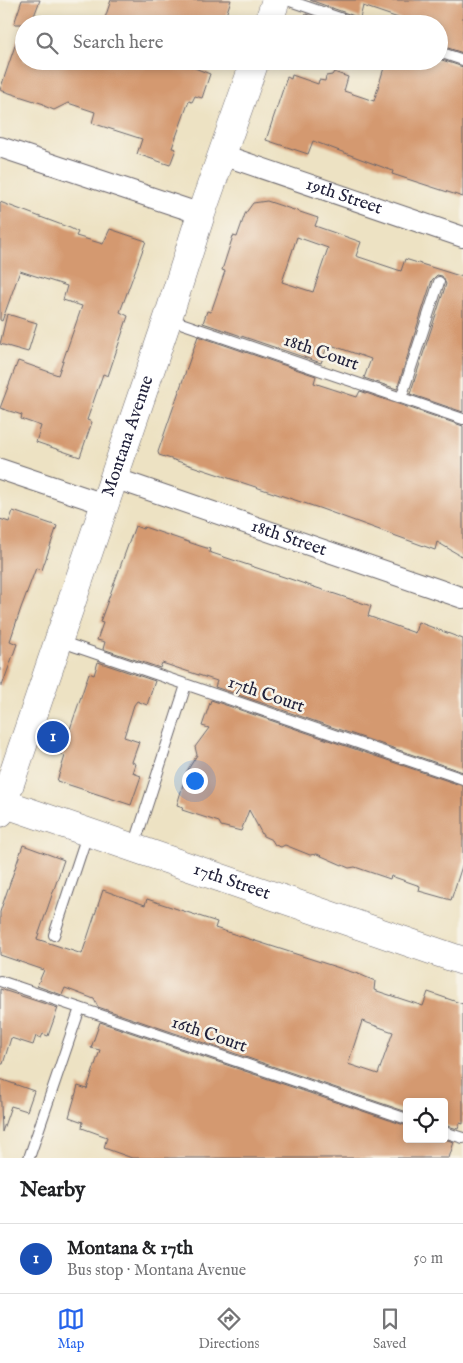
<!DOCTYPE html>
<html lang="en">
<head>
<meta charset="utf-8">
<style>
	body { margin:0; font-family:"IM FELL English",serif; background:#f6f6f6; color:#202124 }
	.controls { position:absolute; right:15px; bottom:15px; display:grid; overflow:hidden; border-radius:5px; box-shadow:0 2px 8px #0003 }
	.controls button { width:45px; height:45px; display:grid; place-items:center; padding:0; border:0; border-bottom:1px solid #e0e0e0; background:#fff; color:#202124; font:25px sans-serif }
	.you { position:absolute; left:194px; top:780px; width:18px; height:18px; margin:-12px; border:4px solid #fff; border-radius:50%; background:#1a73e8; box-shadow:0 0 0 8px #1a73e833 }
	.badge { display:grid; place-items:center; width:32px; height:32px; border-radius:50%; background:#2563eb; color:#fff; font-size:16px; font-weight:700 }
	.pin { position:absolute; translate:-50% -50%; border:2px solid #fff; box-shadow:0 1px 5px #0006 }
	.list { margin:0; padding:0; list-style:none }
	h2 { display:flex; justify-content:space-between; align-items:center; height:65px; margin:0; padding:0 20px; font-size:21px }
	h2 small { font-size:16px; font-weight:400; color:#757577 }
	.list li { display:grid; grid-template-columns:32px 1fr auto; gap:15px; align-items:center; box-sizing:border-box; height:70px; padding:0 20px; border-top:1px solid #e0e0e0 }
	.list b { display:block; font-size:19px; white-space:nowrap }
	.list p { margin:0; font-size:16px; white-space:nowrap; color:#757577 }
	.list em { font-size:16px; font-style:normal; color:#757577 }
	.icon { flex:none; width:28px; height:28px; fill:none; stroke:currentColor; stroke-width:2; stroke-linecap:round; stroke-linejoin:round }
	.map { position:relative; flex:none; width:463px; height:1158px; overflow:hidden }
	.search { position:absolute; background:#fff; box-shadow:0 2px 8px #0003; left:15px; right:15px; top:15px; height:55px; display:flex; align-items:center; gap:12px; box-sizing:border-box; padding:0 18px; border-radius:28px; color:#757577; font-size:19px }
	.sheet { height:135px; background:#fff }
	nav { display:flex; justify-content:space-around; align-items:center; box-sizing:border-box; height:70px; border-top:1px solid #e0e0e0; background:#fff; font-size:14px; color:#757577 }
	nav a { display:grid; justify-items:center; gap:2px }
	nav .on { color:#2563eb }
	.map>svg:first-child { display:block }
	.building { fill:#d4996f; fill-rule:evenodd }
	.lines { fill:none; stroke-linecap:round; stroke-linejoin:round }
	.lane-casing { stroke:#69656b; stroke-width:12 }
	.street-casing { stroke:#69656b; stroke-width:22 }
	.secondary-casing { stroke:#69656b; stroke-width:29 }
	.lane { stroke:#fff; stroke-width:10 }
	.street { stroke:#fff; stroke-width:20 }
	.secondary { stroke:#fff; stroke-width:28 }
	.labels { text-anchor:middle; dominant-baseline:central; stroke-width:5; stroke-linejoin:round; paint-order:stroke }
	.street-label { font-size:18px; fill:#22223b; stroke:#f7f3e8 }
</style>
</head>
<body>
<div class="map">
<svg width="463" height="1158" viewBox="0 0 463 1158">
	<rect width="100%" height="100%" fill="#f7f3e8"/>
	<filter id="ink" filterUnits="userSpaceOnUse"><feTurbulence type="fractalNoise" baseFrequency=".02" numOctaves="2"/><feDisplacementMap in="SourceGraphic" scale="10" xChannelSelector="R" yChannelSelector="G"/><feConvolveMatrix kernelMatrix="1 2 1 2 8 2 1 2 1" color-interpolation-filters="sRGB"/></filter>
	<filter id="wash" filterUnits="userSpaceOnUse"><feTurbulence type="fractalNoise" baseFrequency=".0096" numOctaves="4" result="noise"/><feDisplacementMap in="SourceGraphic" scale="20" xChannelSelector="R" yChannelSelector="G"/><feGaussianBlur stdDeviation="1.12" result="paint"/><feColorMatrix in="noise" values="0 0 0 0 0 0 0 0 0 0 0 0 0 0 0 0 0 1.4 0 .05"/><feComposite in="paint" operator="in"/></filter>
	<g filter="url(#wash)">
		<rect width="100%" height="100%" fill="#ede2c3"/>
		<g id="blocks">
			<path class="building" d="M22 0H40L31 24H14Z
				M111 0H231L223 24H103Z
				M310 0H463V53L439 45V24H416L363 6 360 18Z
				M306 14 335 24H302Z
				M21 28H24V61H177L210 74 202 98 195 96 192 102 189 101 172 148 176 149 170 165 137 154 142 139 92 123 95 112 68 103 54 110 44 106V104L0 90Z
				M439 59 463 67V197L392 174 393 171 313 141 308 154 266 140 287 77 291 79 292 75 318 84 319 80 325 81 326 76 332 75 334 72 348 77 344 91 374 101 386 61H439Z
				M267 201 318 218 315 226 361 242 356 256 401 271 405 259 463 277V412L410 394 446 284 442 276 437 275 432 280 397 389 364 378 371 359 328 344 321 363 203 323 207 311 211 312 225 271 222 270 233 236 237 237 245 214 253 203ZM297 237 328 248 313 292 282 282Z
				M0 202 70 228 78 232 76 236 103 244 110 229 146 241 120 312 128 316 108 376 103 374 87 420 92 422 80 457 36 442 41 426 21 419 22 415 0 408 18 361 58 375 82 306 63 300 67 286 20 271 2 321 0 320Z
				M7 314 37 323 28 352 0 344Z
				M198 336 316 376 314 383 357 397 360 391 463 426V557L437 542 435 550 319 508 159 455 158 452Z
				M13 511 57 526 42 570 36 568 21 608 10 641 17 644 2 686H0V519L9 522Z
				M135 526 143 529 144 527 200 546 210 549 209 552 371 606 368 616 415 633 418 622 463 639V772L215 687 217 681 162 663 160 668 103 649 105 642 97 640 103 623 100 622Z
				M98 662 155 681 147 705 137 701 134 705 124 737 139 742 132 762 136 764 133 773 141 776 131 805 57 781 65 756 58 753 64 737 67 738 89 673 94 675Z
				M211 700 463 786V863L451 900 419 891 420 886 391 876 390 879 355 867 349 868 317 854 310 855 285 845 281 847 275 845 272 840 263 836 249 810 241 831 221 826 219 822 182 810 183 807 177 805 187 771 197 755 195 747 209 728 202 726Z
				M23 845 64 860 37 939 82 954 103 890 145 905 147 899 217 922 215 928 361 975 375 981 374 990 423 1006 428 992 463 1004V1124L460 1123 458 1129 444 1125V1102H407V1112L98 1007 94 999 65 988 62 995 37 986 44 970 0 955V912ZM362 1021 393 1032 378 1074 348 1064Z
				M0 989 58 1008 48 1036 43 1034 41 1038 36 1036 33 1045 11 1038 3 1064H0Z
				M100 1022 407 1126V1139H444L454 1142 449 1158H132L104 1148 107 1137 82 1128 83 1122 69 1117 78 1086 87 1089 100 1050 91 1048Z
				M0 1079 34 1091 27 1111 11 1106 2 1132Z"/>
		</g>
	</g>
	<g filter="url(#ink)">
		<use href="#blocks" fill-opacity="0" stroke="#69656b" stroke-width="1"/>
		<g class="lines">
			<g class="lane-casing">
				<path id="lane" d="M287 0 357 24
					M439 52 463 60
					M169 319 463 419
					M401 398 439 282
					M59 641 463 779
					M134 846 186 685
					M54 935 88 832
					M0 981 407 1119
					M444 1132 463 1138
					M29 1158 80 1008"/>
			</g>
			<g class="street-casing">
				<g id="street">
					<path d="M0 147 201 214"/>
					<path id="s1" d="M223 155 463 237"/>
					<path d="M0 469 104 504"/>
					<path id="s2" d="M114 478 463 598"/>
				</g>
			</g>
			<g class="secondary-casing">
				<g id="secondary">
					<path d="M268 24 276 0"/>
					<path id="s3" d="M0 802 463 961"/>
					<path id="s4" d="M0 813 168 318 201 214 255 61"/>
				</g>
			</g>
			<use href="#lane" class="lane"/>
			<use href="#street" class="street"/>
			<use href="#secondary" class="secondary"/>
		</g>
	</g>
	<g class="labels">
		<g class="street-label">
			<text stroke="none"><textPath href="#s1" startOffset="128">19th Street</textPath></text>
			<text transform="translate(321 353) rotate(19)">18th Court</text>
			<text stroke="none"><textPath href="#s4" startOffset="398">Montana Avenue</textPath></text>
			<text stroke="none"><textPath href="#s2" startOffset="185">18th Street</textPath></text>
			<text transform="translate(266 695) rotate(19)">17th Court</text>
			<text stroke="none"><textPath href="#s3" startOffset="245">17th Street</textPath></text>
			<text transform="translate(209 1035) rotate(19)">16th Court</text>
		</g>
	</g>
</svg>
<div class="controls">
<button><svg class="icon" aria-label="locate" viewBox="0 0 24 24"><circle cx="12" cy="12" r="6"/><path d="M12 2v4M12 18v4M2 12h4M18 12h4"/></svg></button>
</div>
<div class="you"></div>
<div class="pin badge" style="left:53px;top:737px;background:#1a4fb4">1</div>
<div class="search"><svg class="icon" aria-label="search" viewBox="0 0 24 24"><circle cx="10" cy="10" r="6"/><path d="M15 15l6 6"/></svg>Search here</div>
</div>
<section class="sheet">
<h2>Nearby<small></small></h2>
<ul class="list">
<li><span class="badge" style="background:#1a4fb4">1</span><div><b>Montana &amp; 17th</b><p>Bus stop · Montana Avenue</p></div><em>50 m</em></li>
</ul>
</section>
<nav>
<a class="on"><svg class="icon" aria-label="map" viewBox="0 0 24 24"><path d="M3 6l6-2 6 2 6-2v14l-6 2-6-2-6 2zM9 4v14M15 6v14"/></svg>Map</a>
<a><svg class="icon" aria-label="directions" viewBox="0 0 24 24"><path d="M12 3l9 9-9 9-9-9zM9 14v-3h6M13 9l2 2-2 2"/></svg>Directions</a>
<a><svg class="icon" aria-label="saved" viewBox="0 0 24 24"><path d="M7 4h10v16l-5-4-5 4z"/></svg>Saved</a>
</nav>
</body>
</html>
